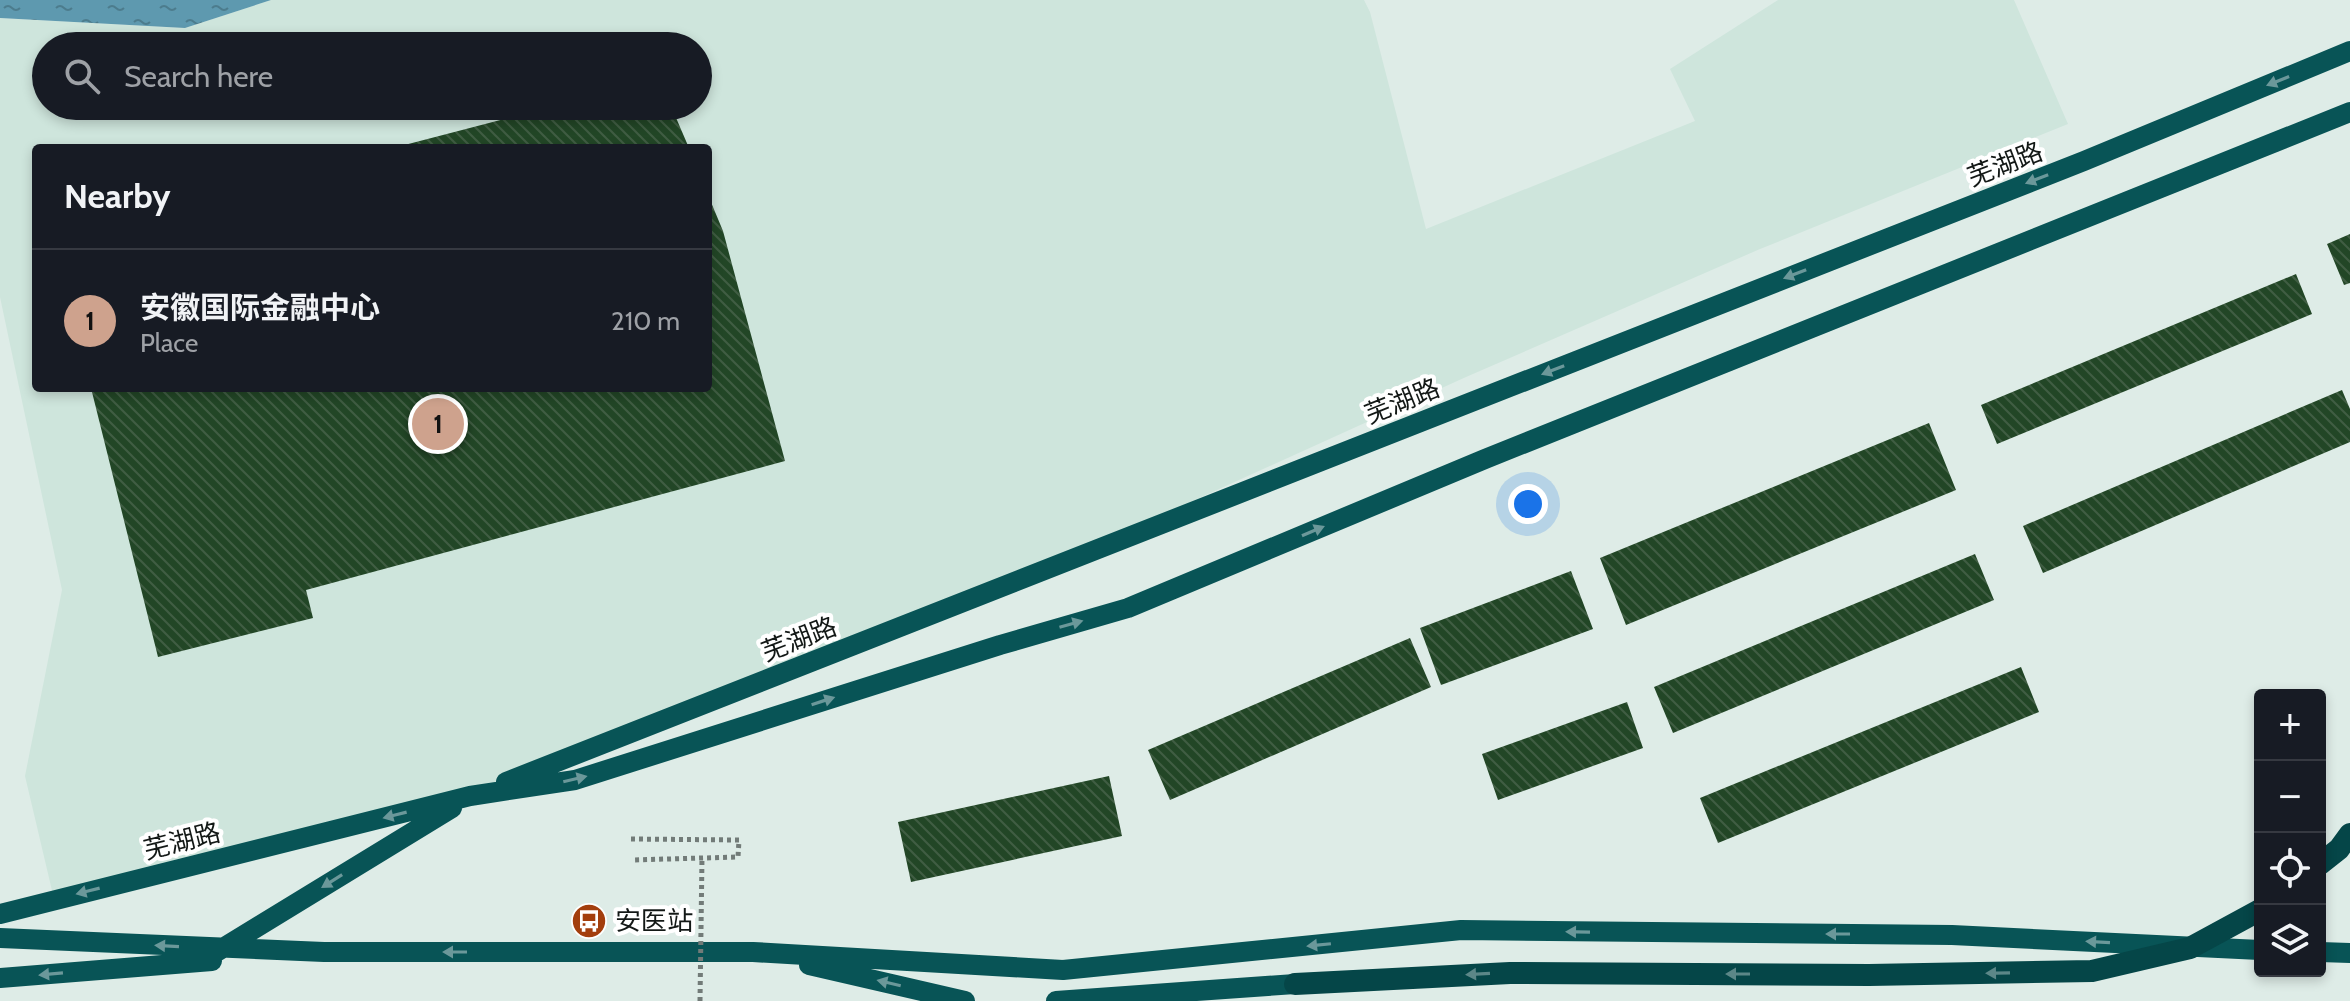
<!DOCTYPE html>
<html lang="en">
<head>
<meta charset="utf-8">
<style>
	body { margin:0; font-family:Cabin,"Noto Sans SC",sans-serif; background:#20242c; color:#f1f3f6 }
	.controls { position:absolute; right:24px; bottom:24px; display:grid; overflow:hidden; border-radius:8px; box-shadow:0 4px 12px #0003 }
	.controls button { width:72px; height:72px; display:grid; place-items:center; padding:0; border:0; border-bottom:2px solid #363941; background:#171b24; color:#f1f3f6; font:40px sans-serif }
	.you { position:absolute; left:1528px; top:504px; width:28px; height:28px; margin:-20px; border:6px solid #fff; border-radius:50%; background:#1a73e8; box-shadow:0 0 0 12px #1a73e833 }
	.badge { display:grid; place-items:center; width:52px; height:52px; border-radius:50%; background:#cea28d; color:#111; font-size:26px; font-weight:700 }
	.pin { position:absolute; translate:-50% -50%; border:4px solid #fff; box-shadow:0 2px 8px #0006 }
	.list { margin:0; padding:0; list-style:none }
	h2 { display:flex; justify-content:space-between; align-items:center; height:104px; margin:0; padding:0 32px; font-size:34px }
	h2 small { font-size:26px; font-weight:400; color:#9ea1a6 }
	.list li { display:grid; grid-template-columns:52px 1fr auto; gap:24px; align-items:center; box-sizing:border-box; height:144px; padding:0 32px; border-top:2px solid #363941 }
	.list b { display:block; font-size:30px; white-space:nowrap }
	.list p { margin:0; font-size:26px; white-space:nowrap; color:#9ea1a6 }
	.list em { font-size:26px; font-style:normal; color:#9ea1a6 }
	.icon { flex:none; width:44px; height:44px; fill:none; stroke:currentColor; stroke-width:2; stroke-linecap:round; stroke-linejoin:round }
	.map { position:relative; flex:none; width:2350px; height:1001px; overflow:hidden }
	.search { position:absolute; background:#171b24; box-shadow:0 4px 12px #0003; left:32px; top:32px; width:680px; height:88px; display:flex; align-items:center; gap:20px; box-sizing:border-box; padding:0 28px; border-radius:44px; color:#9ea1a6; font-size:30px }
	.panel { position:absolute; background:#171b24; box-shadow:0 4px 12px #0003; left:32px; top:144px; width:680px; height:248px; border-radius:8px }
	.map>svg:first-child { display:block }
	.built { fill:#cee5dc; fill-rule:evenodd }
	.water { fill:url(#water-ripples) }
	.building { fill:url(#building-back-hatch) }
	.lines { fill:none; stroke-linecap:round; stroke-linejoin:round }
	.path { stroke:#727b78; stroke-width:5; stroke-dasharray:4 4; stroke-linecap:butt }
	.primary { stroke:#085456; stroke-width:20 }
	.trunk { stroke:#054648; stroke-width:22 }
	.path-bridge { stroke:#727b78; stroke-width:5; stroke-dasharray:4 4; stroke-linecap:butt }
	.trunk-bridge { stroke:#054648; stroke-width:22 }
	.oneway { fill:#6b989a }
	.oneway2 { fill:#5c8788 }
	.labels { text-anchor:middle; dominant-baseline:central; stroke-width:8; stroke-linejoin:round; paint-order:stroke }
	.street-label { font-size:26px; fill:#131816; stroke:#fff }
	.poi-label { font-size:26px; fill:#131816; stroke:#fff; text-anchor:start }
</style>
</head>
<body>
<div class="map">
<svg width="2350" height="1001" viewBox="0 0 2350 1001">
	<defs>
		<pattern id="water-ripples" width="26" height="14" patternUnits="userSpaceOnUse" patternTransform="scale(2)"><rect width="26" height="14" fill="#5e99af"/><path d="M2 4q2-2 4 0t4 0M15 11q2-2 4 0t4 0" fill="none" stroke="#4c7c8d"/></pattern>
		<pattern id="building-back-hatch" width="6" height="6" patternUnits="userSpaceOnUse" patternTransform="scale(2)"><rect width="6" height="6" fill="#224626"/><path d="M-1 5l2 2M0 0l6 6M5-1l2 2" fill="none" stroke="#405d43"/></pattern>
	</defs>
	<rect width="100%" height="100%" fill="#deece7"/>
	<path class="built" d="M271 0H1364L1370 12 1426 229 1695 121 1670 69 1778 0H2014L2068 124 1760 249 1466 377 1001 588 470 796 54 899 25 776 62 590 0 297V18L185 28ZM46 46H698V106H46ZM36 148H708V388H36Z"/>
	<path class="water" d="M0 0H271L185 28 0 18Z"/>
	<path class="building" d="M554 106H671L689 148H393Z
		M708 195 723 231 785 461 306 590 313 618 158 657 91 388H708Z
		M2350 234V283L2344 285 2327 244Z
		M2296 274 2312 314 1997 444 1981 405Z
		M2342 390 2350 409V442L2043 573 2023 526Z
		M1929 423 1956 490 1626 625 1600 558Z
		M1975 554 1994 600 1673 733 1654 687Z
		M1571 571 1593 629 1441 685 1420 628Z
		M1410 638 1431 687 1170 800 1148 750Z
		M2021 667 2039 712 1718 843 1700 798Z
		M1627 702 1643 748 1498 800 1482 754Z
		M1109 776 1122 836 911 882 898 822Z"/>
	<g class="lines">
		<path class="path" d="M631 839 739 840 738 857 632 860"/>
		<path class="primary" d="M506 782 2084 161 2350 51
			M0 914 470 796 575 780 1000 645 1128 608 1485 459 2350 112
			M0 938 324 952H753L1063 970 1461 930 1952 935 2260 950
			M2320 952 2350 953
			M200 962 452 808
			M809 965 965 1001
			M0 978 212 961
			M1056 1001 1295 984"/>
		<path class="trunk" d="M2320 864 2339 849 2350 834"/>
		<path class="path-bridge" d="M700 1001 702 857"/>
		<path class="trunk-bridge" d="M1295 984 1510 973 1869 975 2092 971 2190 948 2260 910"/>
	</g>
	<defs><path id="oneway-solid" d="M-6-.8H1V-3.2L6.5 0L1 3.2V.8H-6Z" transform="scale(2)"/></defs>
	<g class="oneway">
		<use href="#oneway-solid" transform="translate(2278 81) rotate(158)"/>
		<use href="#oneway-solid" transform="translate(2037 179) rotate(159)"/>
		<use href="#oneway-solid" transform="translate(1795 274) rotate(159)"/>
		<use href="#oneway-solid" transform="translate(1553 370) rotate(159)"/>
		<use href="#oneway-solid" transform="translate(1313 531) rotate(-23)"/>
		<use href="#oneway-solid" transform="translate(1071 624) rotate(-16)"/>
		<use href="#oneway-solid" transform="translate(823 701) rotate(-18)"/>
		<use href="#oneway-solid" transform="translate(575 779) rotate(-13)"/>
		<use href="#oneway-solid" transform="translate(395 815) rotate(166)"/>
		<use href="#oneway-solid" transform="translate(332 881) rotate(148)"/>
		<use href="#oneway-solid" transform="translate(88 891) rotate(166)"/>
		<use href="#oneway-solid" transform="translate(1578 932) rotate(-179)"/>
		<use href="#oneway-solid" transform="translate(1838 934) rotate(-180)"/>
		<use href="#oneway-solid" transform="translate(2098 942) rotate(-177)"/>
		<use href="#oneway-solid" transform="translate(1319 945) rotate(174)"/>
		<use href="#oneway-solid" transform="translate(167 946) rotate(-177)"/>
		<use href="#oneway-solid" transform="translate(455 952) rotate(180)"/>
		<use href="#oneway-solid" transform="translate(51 974) rotate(175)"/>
		<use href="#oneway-solid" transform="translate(889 983) rotate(-167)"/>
	</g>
	<g class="oneway2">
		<use href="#oneway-solid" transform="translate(1998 973) rotate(179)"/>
		<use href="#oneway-solid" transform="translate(1478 974) rotate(177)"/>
		<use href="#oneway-solid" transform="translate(1738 974) rotate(-180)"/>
	</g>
	<defs>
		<g id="bus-disc" transform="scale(1.8)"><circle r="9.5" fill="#a33e0d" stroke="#fff"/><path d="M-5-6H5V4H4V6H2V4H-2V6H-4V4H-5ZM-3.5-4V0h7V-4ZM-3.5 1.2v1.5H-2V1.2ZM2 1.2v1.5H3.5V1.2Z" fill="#fff"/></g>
	</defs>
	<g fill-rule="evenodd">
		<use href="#bus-disc" x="589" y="921"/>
	</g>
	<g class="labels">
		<g class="street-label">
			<text transform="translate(2005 164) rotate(-21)">芜湖路</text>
			<text transform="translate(1402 401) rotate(-22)">芜湖路</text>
			<text transform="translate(799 639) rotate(-21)">芜湖路</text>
			<text transform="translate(182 841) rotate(-14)">芜湖路</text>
		</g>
		<g class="poi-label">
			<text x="615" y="921">安医站</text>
		</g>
	</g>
</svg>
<div class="controls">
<button>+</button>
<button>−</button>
<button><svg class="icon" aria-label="locate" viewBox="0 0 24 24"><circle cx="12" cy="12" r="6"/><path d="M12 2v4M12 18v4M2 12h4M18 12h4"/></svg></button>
<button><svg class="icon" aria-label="layers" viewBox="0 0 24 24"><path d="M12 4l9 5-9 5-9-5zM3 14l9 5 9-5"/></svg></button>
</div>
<div class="you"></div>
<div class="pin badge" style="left:438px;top:424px">1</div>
<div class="search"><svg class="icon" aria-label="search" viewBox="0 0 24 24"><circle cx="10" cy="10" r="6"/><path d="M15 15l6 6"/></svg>Search here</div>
<section class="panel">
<h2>Nearby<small></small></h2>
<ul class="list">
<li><span class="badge">1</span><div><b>安徽国际金融中心</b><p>Place</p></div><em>210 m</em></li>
</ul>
</section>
</div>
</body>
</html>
